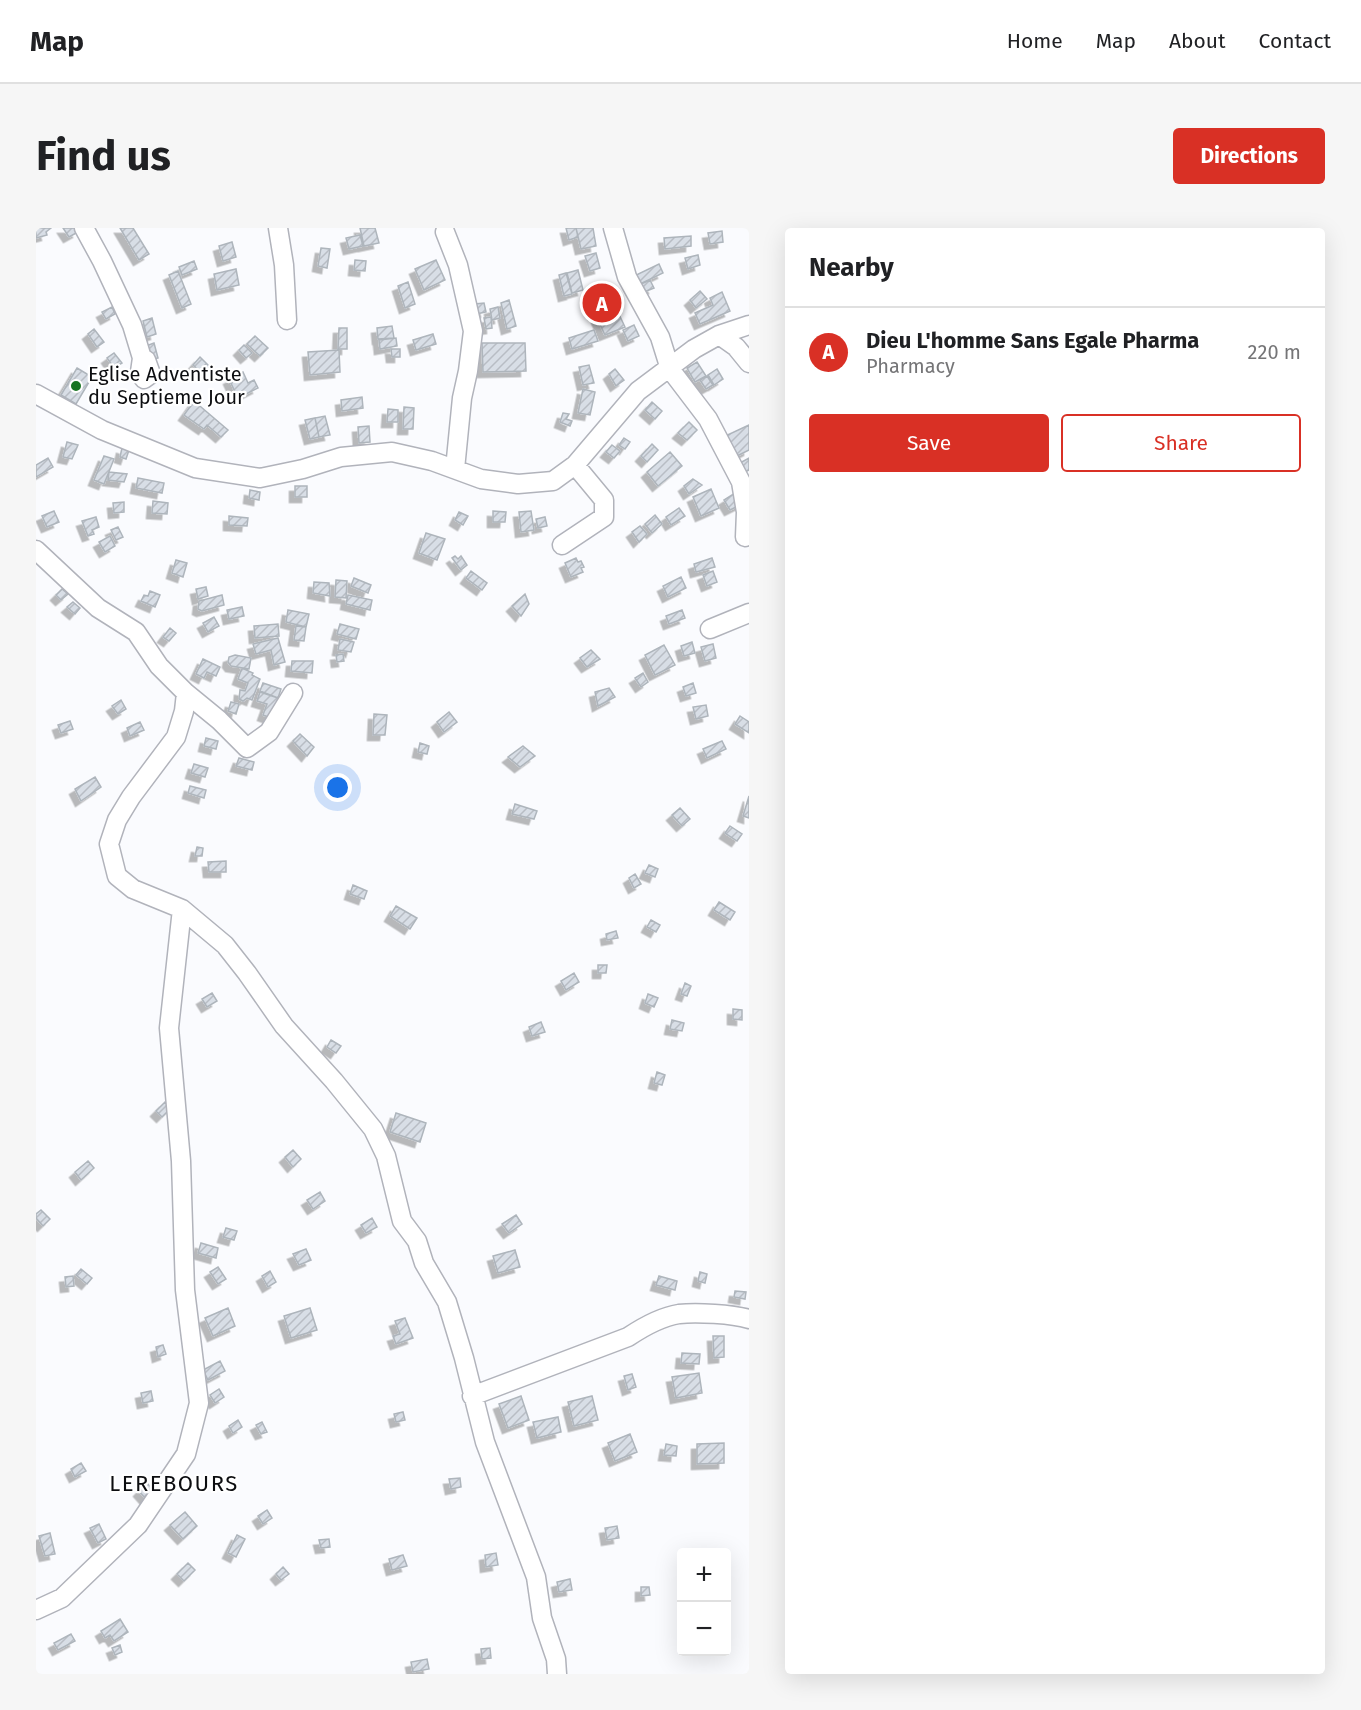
<!DOCTYPE html>
<html lang="en">
<head>
<meta charset="utf-8">
<style>
	body { margin:0; font-family:"Fira Sans",sans-serif; background:#f6f6f6; color:#202124 }
	.controls { position:absolute; right:18px; bottom:18px; display:grid; overflow:hidden; border-radius:6px; box-shadow:0 6px 24px #0002 }
	.controls button { width:54px; height:54px; display:grid; place-items:center; padding:0; border:0; border-bottom:2px solid #e0e0e0; background:#fff; color:#202124; font:30px sans-serif }
	.you { position:absolute; left:302px; top:560px; width:21px; height:21px; margin:-15px; border:4px solid #fff; border-radius:50%; background:#1a73e8; box-shadow:0 0 0 9px #1a73e833 }
	.badge { display:grid; place-items:center; width:39px; height:39px; border-radius:50%; background:#d93025; color:#fff; font-size:20px; font-weight:700 }
	.pin { position:absolute; translate:-50% -50%; border:3px solid #fff; box-shadow:0 2px 6px #0006 }
	.list { margin:0; padding:0; list-style:none }
	h2 { display:flex; justify-content:space-between; align-items:center; height:78px; margin:0; padding:0 24px; font-size:26px }
	h2 small { font-size:20px; font-weight:400; color:#757577 }
	.list li { display:grid; grid-template-columns:39px 1fr auto; gap:18px; align-items:center; box-sizing:border-box; height:90px; padding:0 24px; border-top:2px solid #e0e0e0 }
	.list b { display:block; font-size:22px; white-space:nowrap }
	.list p { margin:0; font-size:20px; white-space:nowrap; color:#757577 }
	.list em { font-size:20px; font-style:normal; color:#757577 }
	.actions { display:flex; gap:12px; padding:18px 24px }
	.actions a { flex:1; padding:14px 0; border:2px solid #d93025; border-radius:6px; text-align:center; font-size:21px; color:#d93025 }
	.actions .main { background:#d93025; color:#fff }
	.map { position:relative; flex:none; width:713px; height:1446px; overflow:hidden; border-radius:6px }
	header { display:flex; align-items:center; gap:36px; box-sizing:border-box; height:84px; padding:0 30px; background:#fff; border-bottom:2px solid #e0e0e0 }
	header strong { font-size:28px }
	nav { display:flex; gap:33px; margin-inline-start:auto; font-size:21px }
	.intro { display:flex; align-items:center; justify-content:space-between; box-sizing:border-box; height:144px; padding:0 36px }
	h1 { margin:0; font-size:42px }
	.button { padding:15px 27px; border-radius:6px; background:#d93025; color:#fff; font-size:21px; font-weight:700 }
	main { display:flex; gap:36px; padding:0 36px }
	aside { flex:1; background:#fff; border-radius:6px; box-shadow:0 6px 24px #0002 }
	.map>svg:first-child { display:block }
	.building { fill:url(#building-hatch); stroke:#aeb5bc; stroke-width:1.5; filter:url(#shadow) }
	.lines { fill:none; stroke-linecap:round; stroke-linejoin:round }
	.street-casing { stroke:#b1b3bb; stroke-width:21 }
	.street { stroke:#fff; stroke-width:18 }
	.poi-dot { fill:#177422; stroke:#fff; stroke-width:2 }
	.labels { text-anchor:middle; dominant-baseline:central; stroke-width:4.5; stroke-linejoin:round; paint-order:stroke }
	.poi-label { font-size:20px; fill:#0c0d10; stroke:#fff; text-anchor:start }
	.quarter-label { font-size:22px; letter-spacing:1.5px; fill:#0c0d10; stroke:#fff }
</style>
</head>
<body>
<header>
<strong>Map</strong>
<nav><a>Home</a><a>Map</a><a>About</a><a>Contact</a></nav>
</header>
<div class="intro"><h1>Find us</h1><a class="button">Directions</a></div>
<main>
<div class="map">
<svg width="713" height="1446" viewBox="0 0 713 1446">
	<defs>
		<pattern id="building-hatch" width="6" height="6" patternUnits="userSpaceOnUse" patternTransform="scale(1.5)"><rect width="6" height="6" fill="#d8dee6"/><path d="M-1 1l2-2M0 6l6-6M5 7l2-2" fill="none" stroke="#b8bdc4"/></pattern>
		<filter id="shadow"><feDropShadow dx="-5.5" dy="5.5" stdDeviation="0" flood-color="#0004"/></filter>
	</defs>
	<rect width="100%" height="100%" fill="#fafbfe"/>
	<path class="building" d="M0 0H15L10 4 11 7 0 10Z
		M27 0H39L42 4 33 9Z
		M84 0H97L113 26 103 32Z
		M324 0H339L343 15 328 18Z
		M530 0H540L542 9 533 12Z
		M540 0H557L560 18 545 21Z
		M686 3 687 14 674 16 672 5Z
		M324 7 327 18 313 21 310 10Z
		M655 8V18L629 21 628 10Z
		M196 14 200 29 187 33 183 18Z
		M285 20 294 21 291 40 282 38Z
		M560 25 564 40 554 43 549 28Z
		M662 27 664 37 652 41 649 30Z
		M319 32 330 33 329 43 318 42Z
		M400 32 409 52 388 62 379 41Z
		M158 33 161 41 146 47 143 39Z
		M623 36 627 45 602 57 598 48Z
		M200 41 203 57 181 62 178 46Z
		M542 42 547 62 536 65 531 45Z
		M142 43 155 76 146 80 133 47Z
		M530 45 536 66 528 68 523 47Z
		M614 52 618 60 608 64 605 56Z
		M372 54 379 76 369 80 362 58Z
		M570 63 576 78 569 81 562 67Z
		M664 63 671 71 660 80 654 72Z
		M686 64 694 83 664 96 659 85 677 77 674 70Z
		M473 72 480 98 471 101 465 75Z
		M564 74 567 82 558 86 554 78Z
		M448 75 450 84 440 86 439 76Z
		M76 79 79 86 70 91 66 84Z
		M462 79 464 90 456 92 454 81Z
		M581 82 589 99 569 107 561 90Z
		M455 89 456 100 450 101 448 90Z
		M116 90 120 106 111 109 107 93Z
		M598 97 603 108 592 113 587 102Z
		M356 98 358 110 342 111 341 100Z
		M303 100H311V121H302Z
		M58 101 68 114 61 119 52 106Z
		M558 102 562 113 536 121 533 110Z
		M397 106 400 116 380 122 377 112Z
		M219 108 232 120 224 128 211 116Z
		M360 110 361 118 344 121 343 112Z
		M118 115 122 130 114 132 110 118Z
		M446 115H489L490 143 447 144Z
		M208 117 216 125 210 130 203 122Z
		M355 121H364V129H356Z
		M303 122 304 144 274 147 272 124Z
		M78 125 86 135 78 140 71 130Z
		M164 129 174 139 167 146 157 137Z
		M661 134 670 148 659 154 651 140Z
		M553 137 558 155 547 157 543 139Z
		M41 140 56 149 40 176 25 167Z
		M579 141 588 152 580 158 573 146Z
		M681 141 687 151 678 157 672 147Z
		M207 144 212 155 218 152 222 160 202 170 193 151Z
		M671 148 677 157 670 161 664 152Z
		M547 161 559 164 554 187 542 185Z
		M326 169 327 180 306 183 305 172Z
		M158 173 192 202 185 209 171 197 168 201 148 187Z
		M616 174 626 183 619 191 609 182Z
		M368 179 378 180 377 201H367Z
		M352 181 362 182V194H351Z
		M527 185 533 186 530 191 536 193 534 198 524 194Z
		M289 188 294 207 283 209 279 190Z
		M279 190 283 209 274 211 269 192Z
		M653 194 661 202 651 212 642 205Z
		M713 197V222L697 230 687 209Z
		M333 198 334 214 323 215 322 199Z
		M588 210 594 214 589 221 583 217Z
		M31 214 42 217 36 231 27 229Z
		M616 216 622 222 611 234 605 228Z
		M576 217 584 223 578 230 570 224Z
		M86 220 93 222 90 231 84 229Z
		M634 224 646 238 622 258 611 244Z
		M68 228 78 231 68 256 58 252Z
		M12 230 17 239 0 249V237Z
		M713 230V242L707 245 702 236Z
		M73 244 91 246 88 254 72 252Z
		M102 250 128 255 126 265 100 260Z
		M657 251 666 257 653 266 648 258Z
		M259 258H271V269H259Z
		M675 261 683 280 665 288 657 269Z
		M214 262 224 264 223 272 213 270Z
		M699 265 706 276 694 282 688 272Z
		M117 273 132 275 131 286 116 285Z
		M88 274V284L78 285 77 275Z
		M643 280 649 288 635 297 630 289Z
		M18 283 23 294 11 299 6 288Z
		M457 283 470 284 469 294H457Z
		M495 283 498 302 485 304 483 284Z
		M423 284 432 288 427 297 419 292Z
		M619 287 626 296 616 305 609 296Z
		M193 288 212 290 211 298 193 297Z
		M60 289 63 299 56 302 58 306 52 308 46 293Z
		M509 289 511 298 502 300 500 291Z
		M604 298 611 306 603 314 596 304Z
		M82 299 87 309 80 312 75 302Z
		M390 305 409 311 401 332 383 325Z
		M74 308 79 318 69 324 63 314Z
		M419 328 422 331 425 328 431 337 425 342 416 330Z
		M540 330 542 334 545 333 548 339 545 340 547 344 535 349 529 335Z
		M676 330 679 339 660 344 658 336Z
		M140 332 151 335 147 349 136 345Z
		M435 343 451 355 446 362 430 350Z
		M677 343 681 354 671 358 667 347Z
		M645 349 650 360 632 369 627 358Z
		M318 350 335 357 332 365 315 358Z
		M300 352 311 353 310 370 299 369Z
		M278 354 293 355 294 368 277 365Z
		M170 359 172 368 162 371 160 361Z
		M26 361 32 366 25 372 20 367Z
		M114 363 124 367 119 379 105 373 108 367 112 368Z
		M489 366 493 376 485 388 476 378Z
		M186 367 188 377 166 383 162 381 163 373Z
		M312 367 336 372 334 382 310 376Z
		M37 374 44 380 39 386 31 379Z
		M206 379 208 388 193 391 191 382Z
		M252 382 273 386 270 399 250 394Z
		M646 382 649 390 633 396 630 388Z
		M178 389 183 398 172 404 167 395Z
		M242 396 243 408 219 410 218 398Z
		M304 396 323 401 320 411 301 406Z
		M260 398 270 399 268 413 258 412Z
		M134 400 140 405 133 413 127 409Z
		M242 410 249 434 238 437 235 422 220 426 217 416Z
		M304 411 318 414 315 424 302 422Z
		M656 414 659 425 648 428 645 418Z
		M677 416 680 430 669 433 665 419Z
		M628 417 639 437 619 447 609 427Z
		M555 422 564 431 551 439 544 430Z
		M307 426 308 433 301 434 300 427Z
		M199 427 215 430 213 441 195 438 192 434 193 429Z
		M167 431 184 439 180 448 171 444 168 450 160 446Z
		M256 433H277L276 445 255 443Z
		M206 440 217 445 216 447 224 451 216 472 211 470 207 473 203 471 204 462 209 463 212 455 202 451Z
		M607 445 612 454 605 459 599 450Z
		M227 455 245 461 242 470 224 463Z
		M657 455 660 465 650 468 647 459Z
		M573 460 579 469 562 478 559 464Z
		M224 464 242 470 235 490 227 487 231 476 221 473Z
		M85 472 90 481 82 486 76 478Z
		M195 474 203 476 200 486 192 483Z
		M670 477 672 488 660 491 657 479Z
		M413 484 421 494 408 504 401 494Z
		M338 486 351 487 349 507H337Z
		M704 488 713 494V505L699 496Z
		M34 493 37 501 25 505 22 497Z
		M104 494 108 502 94 508 91 500Z
		M264 506 278 519 271 528 257 513Z
		M170 510 182 513 180 521 168 518Z
		M686 513 690 521 671 530 667 521Z
		M384 515 393 518 391 526 382 524Z
		M487 518 499 528 484 539 472 529Z
		M203 530 218 534 216 542 200 538Z
		M158 536 172 540 169 549 155 545Z
		M59 549 65 559 45 573 39 561Z
		M154 558 170 562 168 570 152 565Z
		M713 568V590L707 588Z
		M479 576 501 583 498 591 476 586Z
		M644 580 654 591 646 598 636 587Z
		M694 598 706 606 701 613 689 605Z
		M161 619 167 620 166 628H159Z
		M190 633V644H173L172 634Z
		M613 637 622 641 619 649 609 645Z
		M599 646 605 656 598 660 593 650Z
		M317 657 331 663 328 671 314 666Z
		M683 674 699 684 694 692 678 682Z
		M360 678 381 690 374 701 354 688Z
		M615 692 624 697 620 704 611 699Z
		M580 703 582 710 571 712 570 706Z
		M562 737H571L570 745H562Z
		M538 745 543 754 530 762 525 753Z
		M649 755 655 758 651 768 645 766Z
		M176 765 181 773 171 779 166 771Z
		M612 766 622 770 618 779 609 775Z
		M697 781 706 782V792L697 791Z
		M636 792 648 795 646 803 634 801Z
		M505 794 509 804 496 808 493 799Z
		M295 812 305 818 300 825 291 819Z
		M621 844 629 847 626 857 618 855Z
		M129 874 135 880 126 889 120 883Z
		M360 885 390 895 384 914 354 904Z
		M257 922 265 931 257 939 249 929Z
		M52 933 58 940 45 952 39 944Z
		M284 964 289 973 277 981 271 972Z
		M5 982 14 991 7 998 0 990V986Z
		M480 987 486 996 473 1005 466 996Z
		M336 990 341 999 330 1005 325 997Z
		M190 1000 201 1003 198 1012 187 1009Z
		M165 1015 182 1020 180 1030 162 1025Z
		M270 1021 275 1032 263 1037 257 1026Z
		M479 1022 484 1039 462 1045 457 1028Z
		M182 1039 190 1051 182 1056 174 1044Z
		M45 1041 56 1050 51 1056 40 1047Z
		M234 1043 240 1054 232 1059 226 1048Z
		M664 1044 671 1046 669 1055 662 1053Z
		M37 1048 38 1058 30 1059 29 1049Z
		M623 1048 641 1053 639 1062 620 1057Z
		M699 1063 710 1064 709 1071 698 1069Z
		M192 1080 199 1098 177 1108 169 1090Z
		M274 1080 281 1102 255 1110 248 1088Z
		M369 1090 377 1110 360 1116 357 1108 364 1106 359 1093Z
		M677 1108H688V1129L678 1130Z
		M127 1117 130 1126 122 1129 120 1119Z
		M646 1125 664 1126 663 1136 645 1135Z
		M184 1133 189 1143 172 1152 167 1142Z
		M663 1145 666 1165 640 1170 636 1149Z
		M596 1146 600 1159 592 1162 588 1148Z
		M183 1161 188 1169 179 1175 174 1167Z
		M115 1163 117 1173 107 1175 105 1165Z
		M485 1168 493 1192 472 1200 463 1176Z
		M556 1168 562 1192 538 1198 532 1174Z
		M367 1184 369 1192 360 1194 358 1186Z
		M522 1189 525 1204 501 1210 497 1194Z
		M202 1192 206 1199 197 1205 193 1198Z
		M226 1194 231 1204 225 1206 220 1197Z
		M594 1206 601 1224 579 1233 572 1215Z
		M688 1215V1235L661 1236V1216Z
		M630 1216 641 1218 640 1228 628 1227Z
		M45 1235 50 1243 39 1249 35 1241Z
		M424 1250 425 1259 415 1261 413 1251Z
		M111 1255 118 1263 110 1271 103 1263Z
		M231 1282 236 1290 227 1296 222 1288Z
		M149 1284 161 1298 147 1311 134 1297Z
		M63 1296 70 1311 62 1315 54 1300Z
		M581 1298 583 1310 571 1312 569 1300Z
		M14 1305 19 1326 9 1328 3 1308Z
		M201 1307 209 1311 200 1329 192 1325Z
		M293 1311 294 1319 285 1320 283 1312Z
		M460 1325 462 1337 450 1339 449 1327Z
		M367 1327 371 1338 356 1342 353 1331Z
		M152 1335 159 1342 148 1353 141 1346Z
		M247 1339 253 1346 245 1352 240 1346Z
		M534 1351 536 1362 523 1364 521 1354Z
		M605 1359H613L614 1367 605 1368Z
		M84 1391 92 1404 78 1413 74 1407 69 1410 65 1403Z
		M35 1406 39 1413 22 1422 18 1415Z
		M84 1417 86 1424 79 1427 76 1420Z
		M454 1420 455 1430 446 1431 445 1421Z
		M391 1431 393 1441 377 1444 375 1434Z"/>
	<g class="lines">
		<g class="street-casing">
			<path id="street" d="M48 0 66 33 96 97 106 130 104 144 108 151 115 146 110 132
				M242 0 248 37 251 92
				M577 0 591 49 624 109 634 141 672 191 705 254 710 284 709 309
				M409 4 422 37 437 103 432 143 426 170 419 241
				M683 107 700 119 713 135
				M0 166 66 202 159 240 224 250 267 241 305 229 356 224 396 233 445 251 482 256 517 253 539 237 602 163 658 121 683 107 713 97
				M526 317 568 289V272L539 237
				M0 322 62 380 100 404 123 438 150 465 183 492 211 520 233 504 257 465
				M674 401 713 385
				M150 465 148 483 140 509 95 569 81 592 73 616 81 648 97 661 146 681 189 717 211 745 248 798 298 853 337 901 350 928 366 993 381 1013 388 1035 411 1074 428 1130 449 1214 500 1349 506 1390 520 1431 521 1446
				M436 1168 592 1109C607 1099 624 1089 643 1086 660 1084 697 1086 713 1091
				M0 1382 26 1370 102 1297 150 1226 163 1175 149 1062 145 933 133 800 146 681"/>
		</g>
		<use href="#street" class="street"/>
	</g>
	<circle class="poi-dot" cx="40" cy="158" r="6"/>
	<g class="labels">
		<g class="poi-label">
			<text x="52" y="146">Eglise Adventiste<tspan x="52" dy="23">du Septieme Jour</tspan></text>
		</g>
		<g class="quarter-label">
			<text x="138" y="1255">LEREBOURS</text>
		</g>
	</g>
</svg>
<div class="controls">
<button>+</button>
<button>−</button>
</div>
<div class="you"></div>
<div class="pin badge" style="left:566px;top:75px">A</div>
</div>
<aside>
<h2>Nearby<small></small></h2>
<ul class="list">
<li><span class="badge">A</span><div><b>Dieu L'homme Sans Egale Pharma</b><p>Pharmacy</p></div><em>220 m</em></li>
</ul>
<div class="actions"><a class="main">Save</a><a>Share</a></div>
</aside>
</main>
</body>
</html>
